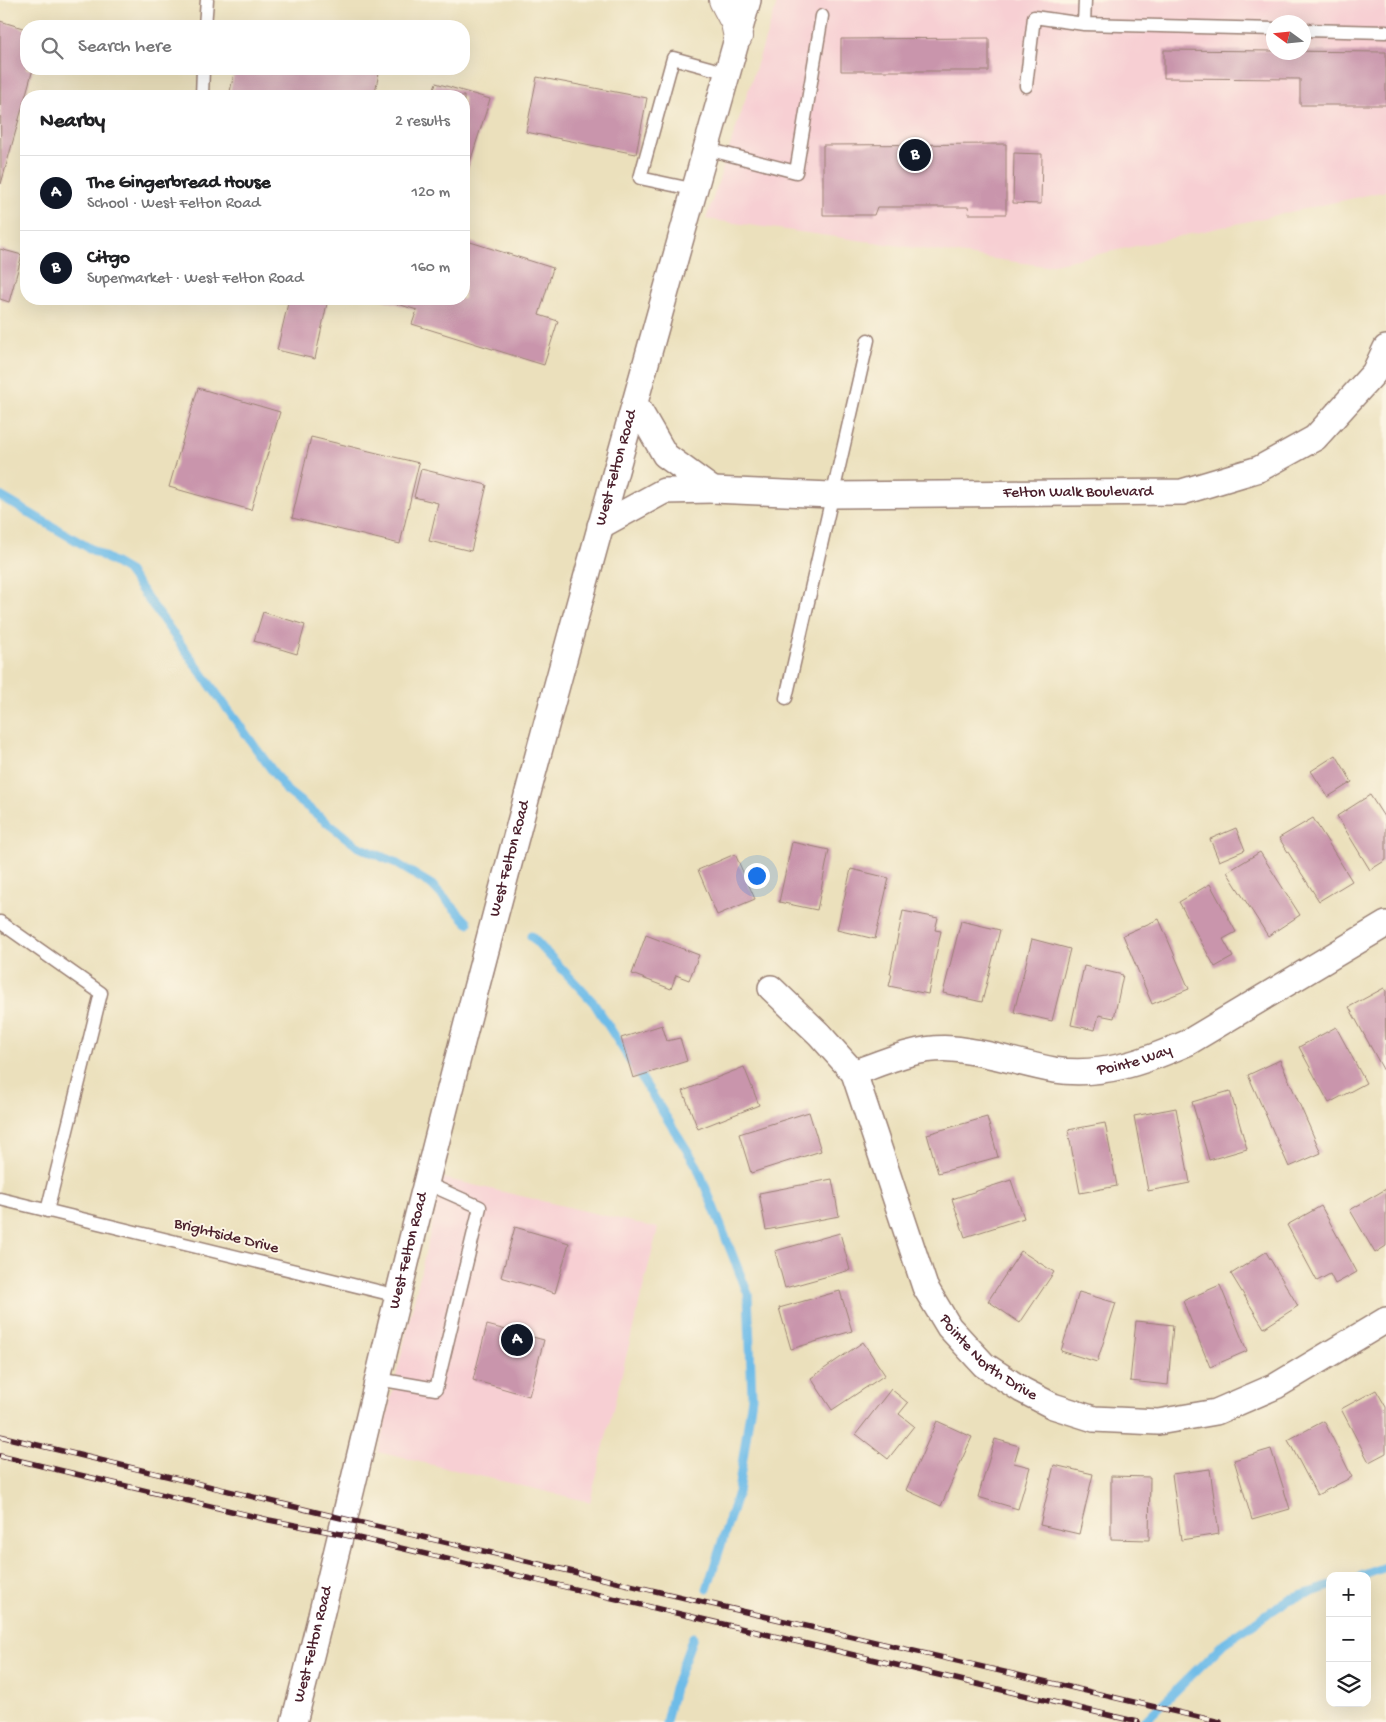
<!DOCTYPE html>
<html lang="en">
<head>
<meta charset="utf-8">
<style>
	body { margin:0; font-family:"Gochi Hand",sans-serif; background:#f6f6f6; color:#202124 }
	.controls { position:absolute; right:15px; bottom:15px; display:grid; overflow:hidden; border-radius:10px; box-shadow:0 5px 20px #0002 }
	.controls button { width:45px; height:45px; display:grid; place-items:center; padding:0; border:0; border-bottom:1px solid #e0e0e0; background:#fff; color:#202124; font:25px sans-serif }
	.compass { position:absolute; left:1266px; top:15px; width:45px; height:45px; border-radius:50%; background:#fff; box-shadow:0 5px 20px #0002; rotate:285deg }
	.you { position:absolute; left:756px; top:875px; width:18px; height:18px; margin:-12px; border:4px solid #fff; border-radius:50%; background:#1a73e8; box-shadow:0 0 0 8px #1a73e833 }
	.badge { display:grid; place-items:center; width:32px; height:32px; border-radius:50%; background:#111827; color:#fff; font-size:16px; font-weight:700 }
	.pin { position:absolute; translate:-50% -50%; border:2px solid #fff; box-shadow:0 1px 5px #0006 }
	.list { margin:0; padding:0; list-style:none }
	h2 { display:flex; justify-content:space-between; align-items:center; height:65px; margin:0; padding:0 20px; font-size:21px }
	h2 small { font-size:16px; font-weight:400; color:#757577 }
	.list li { display:grid; grid-template-columns:32px 1fr auto; gap:15px; align-items:center; box-sizing:border-box; height:75px; padding:0 20px; border-top:1px solid #e0e0e0 }
	.list b { display:block; font-size:19px; white-space:nowrap }
	.list p { margin:0; font-size:16px; white-space:nowrap; color:#757577 }
	.list em { font-size:16px; font-style:normal; color:#757577 }
	.icon { flex:none; width:28px; height:28px; fill:none; stroke:currentColor; stroke-width:2; stroke-linecap:round; stroke-linejoin:round }
	.map { position:relative; flex:none; width:1386px; height:1722px; overflow:hidden }
	.search { position:absolute; background:#fff; box-shadow:0 5px 20px #0002; left:20px; top:20px; width:450px; height:55px; display:flex; align-items:center; gap:12px; box-sizing:border-box; padding:0 18px; border-radius:20px; color:#757577; font-size:19px }
	.panel { position:absolute; background:#fff; box-shadow:0 5px 20px #0002; left:20px; top:90px; width:450px; height:215px; border-radius:20px }
	.map>svg:first-child { display:block }
	.built { fill:#f7cfd3; fill-rule:evenodd }
	.lines { fill:none; stroke-linecap:round; stroke-linejoin:round }
	.stream { stroke:#6ebce8; stroke-width:9 }
	.building { fill:#c995ac }
	.service-casing { stroke:#9a8074; stroke-width:15 }
	.minor-casing { stroke:#9a8074; stroke-width:28 }
	.secondary-casing { stroke:#9a8074; stroke-width:30 }
	.service { stroke:#fff; stroke-width:12 }
	.minor { stroke:#fff; stroke-width:25 }
	.secondary { stroke:#fff; stroke-width:28 }
	.rail-casing { stroke:#4a1f2b; stroke-width:5.5 }
	.rail { stroke:#fcf5e5; stroke-width:4; stroke-dasharray:11; stroke-linecap:butt }
	.labels { text-anchor:middle; dominant-baseline:central; stroke-width:4; stroke-linejoin:round; paint-order:stroke }
	.street-label { font-size:16px; fill:#4a1f2b; stroke:#fcf5e5 }
</style>
</head>
<body>
<div class="map">
<svg width="1386" height="1722" viewBox="0 0 1386 1722">
	<rect width="100%" height="100%" fill="#fcf5e5"/>
	<filter id="ink" filterUnits="userSpaceOnUse"><feTurbulence type="fractalNoise" baseFrequency=".02" numOctaves="2"/><feDisplacementMap in="SourceGraphic" scale="10" xChannelSelector="R" yChannelSelector="G"/><feConvolveMatrix kernelMatrix="1 2 1 2 8 2 1 2 1" color-interpolation-filters="sRGB"/></filter>
	<filter id="wash" filterUnits="userSpaceOnUse"><feTurbulence type="fractalNoise" baseFrequency=".0096" numOctaves="4" result="noise"/><feDisplacementMap in="SourceGraphic" scale="20" xChannelSelector="R" yChannelSelector="G"/><feGaussianBlur stdDeviation="1.12" result="paint"/><feColorMatrix in="noise" values="0 0 0 0 0 0 0 0 0 0 0 0 0 0 0 0 0 1.4 0 .05"/><feComposite in="paint" operator="in"/></filter>
	<g filter="url(#wash)">
		<rect width="100%" height="100%" fill="#ebe0bc"/>
		<path class="built" d="M778 0H1386V191L1045 266 706 219ZM1274 22H1304V52H1274Z
			M443 1178 658 1228 590 1502 378 1452Z"/>
		<g class="lines">
			<path class="stream" d="M0 496 127 570 287 791 357 846 394 862 432 885 468 923
				M531 936 594 1003 697 1166 748 1294 752 1397 738 1492 707 1589
				M1361 1576 1386 1567
				M666 1722 674 1688 693 1637
				M1144 1722 1224 1643 1288 1600 1330 1586"/>
		</g>
		<g id="blocks">
			<path class="building" d="M0 21 26 29V69H33L1 184Z
				M989 38V71H841V39Z
				M1164 50 1386 52V105H1300V79L1164 78Z
				M235 69H380L374 96H229Z
				M537 77 647 98 636 154 526 132Z
				M436 83 490 99 464 181V96H431Z
				M1006 144V214H968L969 207H877L874 215H823V145Z
				M1014 153 1042 154 1041 204 1013 203Z
				M464 240 553 268 539 315 558 321 544 365 412 324 417 310 381 299H464Z
				M0 249 22 255 9 302 0 299Z
				M289 299H328L315 359 277 350Z
				M198 388 280 412 251 510 169 487Z
				M311 437 419 463 400 544 292 518Z
				M421 469 487 485 471 551 429 541 438 503 414 497Z
				M263 612 305 625 297 654 254 641Z
				M1336 755 1352 782 1328 797 1311 771Z
				M1370 795 1386 820V860L1370 870 1337 816Z
				M1313 818 1352 881 1319 901 1279 838Z
				M1236 828 1245 850 1219 861 1210 839Z
				M792 842 829 850 817 910 779 902Z
				M1260 852 1300 915 1268 936 1227 872Z
				M735 854 755 899 717 915 698 870Z
				M851 869 889 878 875 939 837 930Z
				M1210 884 1236 932 1223 939 1233 957 1215 967 1179 902Z
				M903 911 938 918 935 930 941 931 928 994 889 986 892 974H890Z
				M1159 919 1189 989 1152 1004 1123 935Z
				M961 921 1000 930 982 1002 943 993Z
				M646 935 699 955 689 980 676 975 671 989 632 974Z
				M1032 939 1070 949 1052 1021 1014 1012Z
				M1084 966 1123 975 1114 1018 1099 1015 1095 1030 1071 1025Z
				M1384 988 1386 991 1385 1073 1349 1007Z
				M662 1025 667 1041 680 1038 687 1061 633 1078 621 1038Z
				M1336 1027 1366 1083 1329 1103 1299 1047Z
				M1280 1060 1321 1153 1289 1167 1248 1075Z
				M744 1067 759 1105 698 1129 683 1091Z
				M1230 1091 1247 1149 1209 1160 1192 1102Z
				M1176 1108 1190 1183 1148 1191 1134 1116Z
				M809 1112 821 1151 751 1173 739 1134Z
				M987 1117 998 1157 938 1173 927 1134Z
				M1105 1123 1117 1186 1080 1193 1068 1130Z
				M832 1179 839 1216 766 1230 759 1193Z
				M1011 1180 1024 1218 965 1237 952 1199Z
				M1386 1189V1246L1375 1253 1350 1210Z
				M1321 1206 1357 1272 1335 1284 1330 1274 1317 1281 1287 1225Z
				M515 1227 569 1243 555 1293 501 1277Z
				M840 1233 850 1270 785 1288 775 1251Z
				M1021 1251 1054 1272 1020 1323 988 1301Z
				M1266 1252 1298 1306 1264 1328 1231 1274Z
				M1220 1285 1247 1351 1210 1367 1183 1301Z
				M840 1291 852 1331 791 1349 779 1308Z
				M1079 1292 1116 1303 1097 1362 1061 1351Z
				M1136 1321 1173 1325 1168 1385 1130 1381Z
				M487 1325 544 1340 529 1396 473 1380Z
				M863 1342 885 1375 832 1410 811 1378Z
				M891 1389 908 1403 899 1414 914 1426 888 1459 856 1434Z
				M1376 1390 1386 1407V1453L1369 1462 1341 1409Z
				M937 1421 972 1437 941 1506 906 1490Z
				M1324 1421 1352 1477 1317 1495 1288 1440Z
				M995 1439 1019 1446 1014 1463 1030 1467 1018 1509 978 1497Z
				M1271 1449 1290 1509 1252 1520 1234 1460Z
				M1054 1465 1093 1474 1079 1534 1040 1525Z
				M1210 1469 1219 1534 1181 1540 1172 1474Z
				M1111 1476 1150 1477 1149 1540 1111 1539Z"/>
		</g>
	</g>
	<g filter="url(#ink)">
		<use href="#blocks" fill-opacity="0" stroke="#9a8074" stroke-width="1"/>
		<g class="lines">
			<g class="service-casing">
				<path id="service" d="M1084 24 1085 0
					M205 26 207 0
					M1304 30 1386 32
					M1026 86 1034 17 1084 24 1274 29
					M202 96 203 69
					M707 149 796 172 822 16
					M696 190 640 178 673 58 728 73
					M786 698 868 340
					M0 922 101 993 47 1211
					M0 1199 398 1296
					M378 1379 436 1389 480 1207 426 1183"/>
			</g>
			<g class="minor-casing">
				<g id="minor">
					<path id="s1" d="M713 490 831 495 1182 492 1259 469 1315 438 1374 373 1386 348"/>
					<path d="M600 526 664 491 713 490 665 455 635 403"/>
					<path id="s2" d="M771 988 819 1034 854 1073 925 1287 949 1327 984 1365 1022 1390 1053 1406 1094 1419 1158 1422 1216 1412 1276 1386 1386 1320"/>
					<path id="s3" d="M854 1073C886 1061 918 1046 953 1049 988 1052 1021 1064 1054 1070 1102 1077 1144 1062 1187 1043L1386 924"/>
					<path id="s4" d="M294 1722C341 1543 380 1362 426 1183 526 787 637 393 748 0"/>
				</g>
			</g>
			<g class="secondary-casing">
				<path id="secondary" d="M723 0 735 23 738 37"/>
			</g>
			<use href="#service" class="service"/>
			<use href="#minor" class="minor"/>
			<use href="#secondary" class="secondary"/>
			<g class="rail-casing">
				<path id="rail" d="M0 1436 345 1519 1220 1722
					M0 1456 269 1520 341 1534 1138 1722"/>
			</g>
			<use href="#rail" class="rail"/>
		</g>
	</g>
	<g class="labels">
		<g class="street-label">
			<text stroke="none"><textPath href="#s4" startOffset="1295">West Felton Road</textPath></text>
			<text stroke="none"><textPath href="#s1" startOffset="365">Felton Walk Boulevard</textPath></text>
			<text stroke="none"><textPath href="#s4" startOffset="890">West Felton Road</textPath></text>
			<text stroke="none"><textPath href="#s3" startOffset="288">Pointe Way</textPath></text>
			<text transform="translate(226 1237) rotate(14)">Brightside Drive</text>
			<text stroke="none"><textPath href="#s4" startOffset="485">West Felton Road</textPath></text>
			<text stroke="none"><textPath href="#s2" startOffset="441">Pointe North Drive</textPath></text>
			<text stroke="none"><textPath href="#s4" startOffset="80">West Felton Road</textPath></text>
		</g>
	</g>
</svg>
<div class="controls">
<button>+</button>
<button>−</button>
<button><svg class="icon" aria-label="layers" viewBox="0 0 24 24"><path d="M12 4l9 5-9 5-9-5zM3 14l9 5 9-5"/></svg></button>
</div>
<svg class="compass" viewBox="-18 -18 36 36"><path d="M0-13l5 13h-10z" fill="#e53935"/><path d="M0 13l5-13h-10z" fill="#757577"/></svg>
<div class="you"></div>
<div class="pin badge" style="left:517px;top:1340px">A</div>
<div class="pin badge" style="left:915px;top:155px">B</div>
<div class="search"><svg class="icon" aria-label="search" viewBox="0 0 24 24"><circle cx="10" cy="10" r="6"/><path d="M15 15l6 6"/></svg>Search here</div>
<section class="panel">
<h2>Nearby<small>2 results</small></h2>
<ul class="list">
<li><span class="badge">A</span><div><b>The Gingerbread House</b><p>School · West Felton Road</p></div><em>120 m</em></li>
<li><span class="badge">B</span><div><b>Citgo</b><p>Supermarket · West Felton Road</p></div><em>160 m</em></li>
</ul>
</section>
</div>
</body>
</html>
